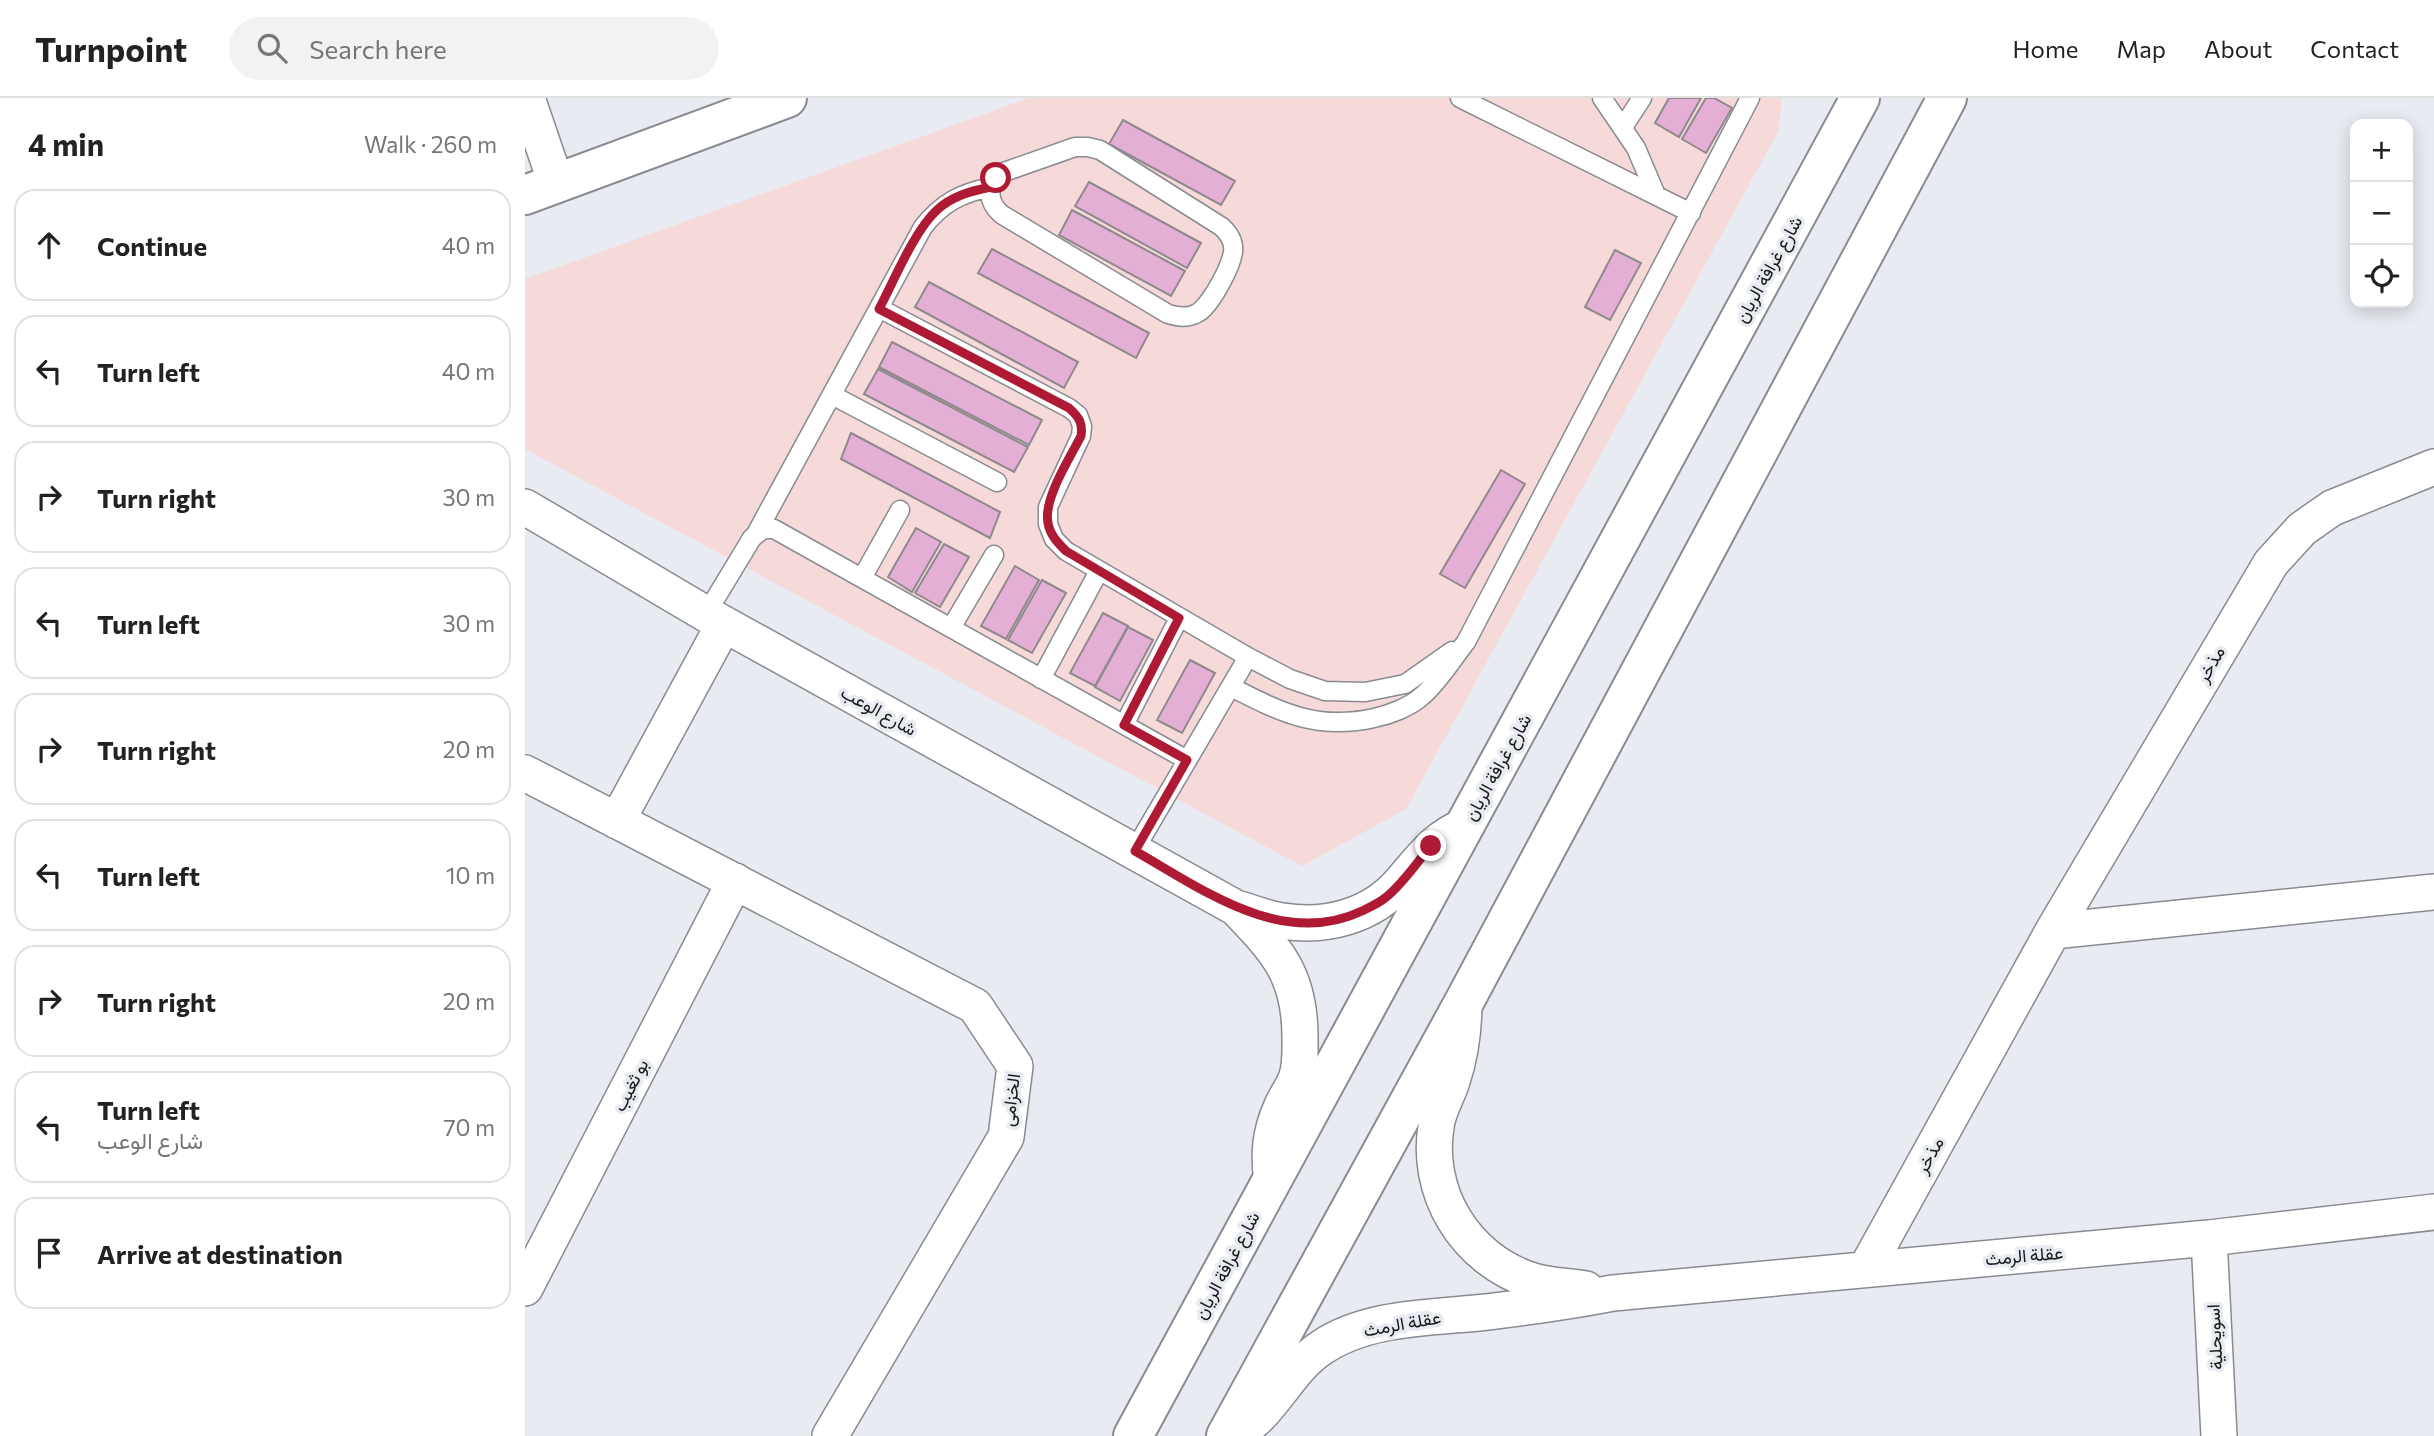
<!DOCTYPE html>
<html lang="en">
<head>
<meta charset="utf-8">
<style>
	body { margin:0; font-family:Commissioner,Vazirmatn,sans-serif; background:#f2f2f2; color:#222 }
	.controls { position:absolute; right:21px; top:21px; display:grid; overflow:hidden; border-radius:14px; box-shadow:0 4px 18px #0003 }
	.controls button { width:63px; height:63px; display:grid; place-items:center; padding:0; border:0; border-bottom:2px solid #e0e0e0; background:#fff; color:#222; font:35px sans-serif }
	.stop { position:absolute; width:21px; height:21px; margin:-16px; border:5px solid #ae1a34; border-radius:50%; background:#fff }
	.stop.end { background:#ae1a34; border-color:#fff; box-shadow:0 2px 7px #0008 }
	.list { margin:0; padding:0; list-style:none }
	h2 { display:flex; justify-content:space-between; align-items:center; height:91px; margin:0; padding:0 28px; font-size:30px }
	h2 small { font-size:23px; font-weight:400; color:#767676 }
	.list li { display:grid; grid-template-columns:46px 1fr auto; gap:21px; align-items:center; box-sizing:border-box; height:112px; margin:0 14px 14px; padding:0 14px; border:2px solid #e0e0e0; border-radius:21px }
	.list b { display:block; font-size:26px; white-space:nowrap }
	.list p { margin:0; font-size:23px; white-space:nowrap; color:#767676 }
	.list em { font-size:23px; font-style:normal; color:#767676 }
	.icon { flex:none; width:38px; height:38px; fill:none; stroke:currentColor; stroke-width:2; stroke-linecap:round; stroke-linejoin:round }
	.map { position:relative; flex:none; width:1909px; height:1338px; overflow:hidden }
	header { display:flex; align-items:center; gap:42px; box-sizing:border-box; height:98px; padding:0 35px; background:#fff; border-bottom:2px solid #e0e0e0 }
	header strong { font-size:33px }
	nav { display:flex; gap:38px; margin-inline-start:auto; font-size:24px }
	.search { width:490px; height:63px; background:#f2f2f2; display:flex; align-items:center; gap:18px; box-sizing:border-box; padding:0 24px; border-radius:38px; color:#767676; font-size:26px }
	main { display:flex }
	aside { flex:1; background:#fff }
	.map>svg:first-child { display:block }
	.medical { fill:#f5dad9 }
	.building { fill:#e3afd4; stroke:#8f898e; stroke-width:2 }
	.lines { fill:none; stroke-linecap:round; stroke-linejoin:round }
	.service-casing { stroke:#898b91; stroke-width:21 }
	.minor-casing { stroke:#898b91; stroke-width:38 }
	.tertiary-casing { stroke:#898b91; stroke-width:42 }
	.secondary-casing { stroke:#898b91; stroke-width:42 }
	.service { stroke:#fff; stroke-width:18 }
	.minor { stroke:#fff; stroke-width:35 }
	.tertiary { stroke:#fff; stroke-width:38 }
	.secondary { stroke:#fff; stroke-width:38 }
	.route { stroke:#ae1a34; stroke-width:9 }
	.labels { text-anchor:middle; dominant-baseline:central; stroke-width:7; stroke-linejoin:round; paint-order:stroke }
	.street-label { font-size:18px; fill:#191a1c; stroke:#e8ebf1 }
</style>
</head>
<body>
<header>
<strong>Turnpoint</strong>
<div class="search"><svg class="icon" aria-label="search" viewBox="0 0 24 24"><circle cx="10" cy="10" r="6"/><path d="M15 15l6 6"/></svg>Search here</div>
<nav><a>Home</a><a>Map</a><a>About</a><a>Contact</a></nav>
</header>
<main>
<aside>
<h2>4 min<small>Walk · 260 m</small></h2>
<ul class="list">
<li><svg class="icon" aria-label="ahead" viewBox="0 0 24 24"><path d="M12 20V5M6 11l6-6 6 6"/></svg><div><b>Continue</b></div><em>40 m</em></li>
<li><svg class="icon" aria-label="left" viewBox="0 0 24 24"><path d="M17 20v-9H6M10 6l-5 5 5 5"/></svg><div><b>Turn left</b></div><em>40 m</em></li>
<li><svg class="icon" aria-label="right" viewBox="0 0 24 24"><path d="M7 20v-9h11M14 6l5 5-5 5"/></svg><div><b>Turn right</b></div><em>30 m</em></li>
<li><svg class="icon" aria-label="left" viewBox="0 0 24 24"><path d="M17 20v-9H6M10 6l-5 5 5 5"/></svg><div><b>Turn left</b></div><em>30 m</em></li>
<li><svg class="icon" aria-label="right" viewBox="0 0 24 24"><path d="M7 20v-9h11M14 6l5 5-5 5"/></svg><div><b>Turn right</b></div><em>20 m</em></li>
<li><svg class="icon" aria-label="left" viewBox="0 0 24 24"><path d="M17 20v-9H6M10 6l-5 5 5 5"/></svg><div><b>Turn left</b></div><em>10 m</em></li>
<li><svg class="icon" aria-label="right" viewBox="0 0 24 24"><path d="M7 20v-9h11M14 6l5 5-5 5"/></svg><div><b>Turn right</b></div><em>20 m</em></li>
<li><svg class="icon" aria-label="left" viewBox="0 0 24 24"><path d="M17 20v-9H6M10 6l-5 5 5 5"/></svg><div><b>Turn left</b><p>شارع الوعب</p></div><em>70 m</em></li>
<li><svg class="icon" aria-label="arrive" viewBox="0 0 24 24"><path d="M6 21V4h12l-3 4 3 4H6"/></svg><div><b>Arrive at destination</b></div></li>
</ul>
</aside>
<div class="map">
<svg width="1909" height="1338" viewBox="0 0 1909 1338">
	<rect width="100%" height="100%" fill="#e8ebf1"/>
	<path class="medical" d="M504 0H1257L1253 34 881 711 777 768 0 351V181Z"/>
	<path class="building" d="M1144 0H1176L1154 39 1130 25Z
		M1181 0H1189L1207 10 1181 55 1157 41Z
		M598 22 710 83 696 107 584 46Z
		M564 84 676 145 662 170 550 108Z
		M547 112 660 173 646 198 534 137Z
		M467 151 624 235 611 260 453 175Z
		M1090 152 1116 165 1085 222 1060 209Z
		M404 184 553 264 539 290 390 209Z
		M367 244 517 322 504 347 354 269Z
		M353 271 503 349 489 374 339 296Z
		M326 335 475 414 465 440 316 361Z
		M976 372 1000 386 940 490 915 476Z
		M391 430 416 444 387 494 363 479Z
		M419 446 444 459 415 509 390 495Z
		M490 468 514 482 481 541 456 528Z
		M517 482 541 495 507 555 483 542Z
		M578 515 603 528 570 588 545 575Z
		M603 529 628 542 595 603 570 589Z
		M665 562 690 575 657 635 632 622Z"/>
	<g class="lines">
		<g class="service-casing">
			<path id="service" d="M935 0 1166 115
				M1077 0 1111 50 1131 97
				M1098 29 1117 0
				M550 49H563L575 52 697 129C703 135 707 140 708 148 711 162 686 206 674 214 664 221 653 219 643 216L476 116C461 102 462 86 479 74Z
				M354 210 544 310 553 317 557 328 556 338 523 409V426L529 441 541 453 723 559 765 581 800 593 840 594 880 586 927 553
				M307 297 472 384
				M232 434 398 129C417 105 436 95 466 89
				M337 480 375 412
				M181 516 227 440 238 431H249L662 662
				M426 530 469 457
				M516 581 574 473
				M706 589C755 614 792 633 849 620 864 617 885 609 897 598 912 586 929 559 941 544L1225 0
				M599 627 654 520
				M609 753 723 559"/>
		</g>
		<g class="minor-casing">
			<path id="minor" d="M2 0 31 85
				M0 409 181 516 711 810C726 814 742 821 758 823 801 830 847 818 876 784 896 761 910 740 940 728
				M0 675 450 908 490 968 481 1039 305 1338
				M92 723 199 526
				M711 810C752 853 775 876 775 939 775 953 776 968 771 981 767 991 760 1000 756 1010 745 1035 743 1056 747 1083
				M1528 833 1909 794
				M939 904C939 932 936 956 927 983 923 996 915 1009 912 1023 898 1093 940 1162 1008 1183 1024 1188 1043 1188 1061 1191
				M1684 1140 1694 1338
				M1341 1171 1528 833 1746 465 1777 431 1807 410 1909 369
				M0 1190 210 783
				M706 1338C747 1319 760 1274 796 1250 843 1218 908 1220 962 1214 1004 1209 1046 1203 1088 1195L1684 1140 1909 1114"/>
		</g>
		<g class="tertiary-casing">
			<path id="tertiary" d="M0 97 262 0"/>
		</g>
		<g class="secondary-casing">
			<path id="secondary" d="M608 1338 1335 0
				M701 1338 939 904 1422 0"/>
		</g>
		<use href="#service" class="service"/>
		<use href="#minor" class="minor"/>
		<use href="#tertiary" class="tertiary"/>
		<use href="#secondary" class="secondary"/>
	</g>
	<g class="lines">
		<path class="route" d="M471 80 466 89C446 93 427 98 412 112 389 133 369 183 354 211L544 310C554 319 558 325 556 338 545 360 518 401 523 425 525 437 533 445 541 453L654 520 599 627 662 662 610 753C677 791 757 851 837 813 845 809 854 805 860 800 878 786 891 765 906 748"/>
	</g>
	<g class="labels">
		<g class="street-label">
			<text transform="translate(1243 171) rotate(-61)">شارع غرافة الريان</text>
			<text transform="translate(1685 566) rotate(-60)">مذخر</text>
			<text transform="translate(354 612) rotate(29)">شارع الوعب</text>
			<text transform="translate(972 669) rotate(-61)">شارع غرافة الريان</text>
			<text transform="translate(105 987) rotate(-63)">بو ثغيب</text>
			<text transform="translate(485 1002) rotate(-83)">الخزامى</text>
			<text transform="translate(1404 1057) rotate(-61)">مذخر</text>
			<text transform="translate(1499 1157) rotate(-5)">عقلة الرمث</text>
			<text transform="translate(701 1167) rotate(-62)">شارع غرافة الريان</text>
			<text transform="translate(877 1225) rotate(-10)">عقلة الرمث</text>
			<text transform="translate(1689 1239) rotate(-93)">اسويحلية</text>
		</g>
	</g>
</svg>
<div class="controls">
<button>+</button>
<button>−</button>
<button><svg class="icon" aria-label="locate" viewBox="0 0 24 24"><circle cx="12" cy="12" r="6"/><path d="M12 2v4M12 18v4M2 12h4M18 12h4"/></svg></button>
</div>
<div class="stop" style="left:471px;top:80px"></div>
<div class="stop end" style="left:906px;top:748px"></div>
</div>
</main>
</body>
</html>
